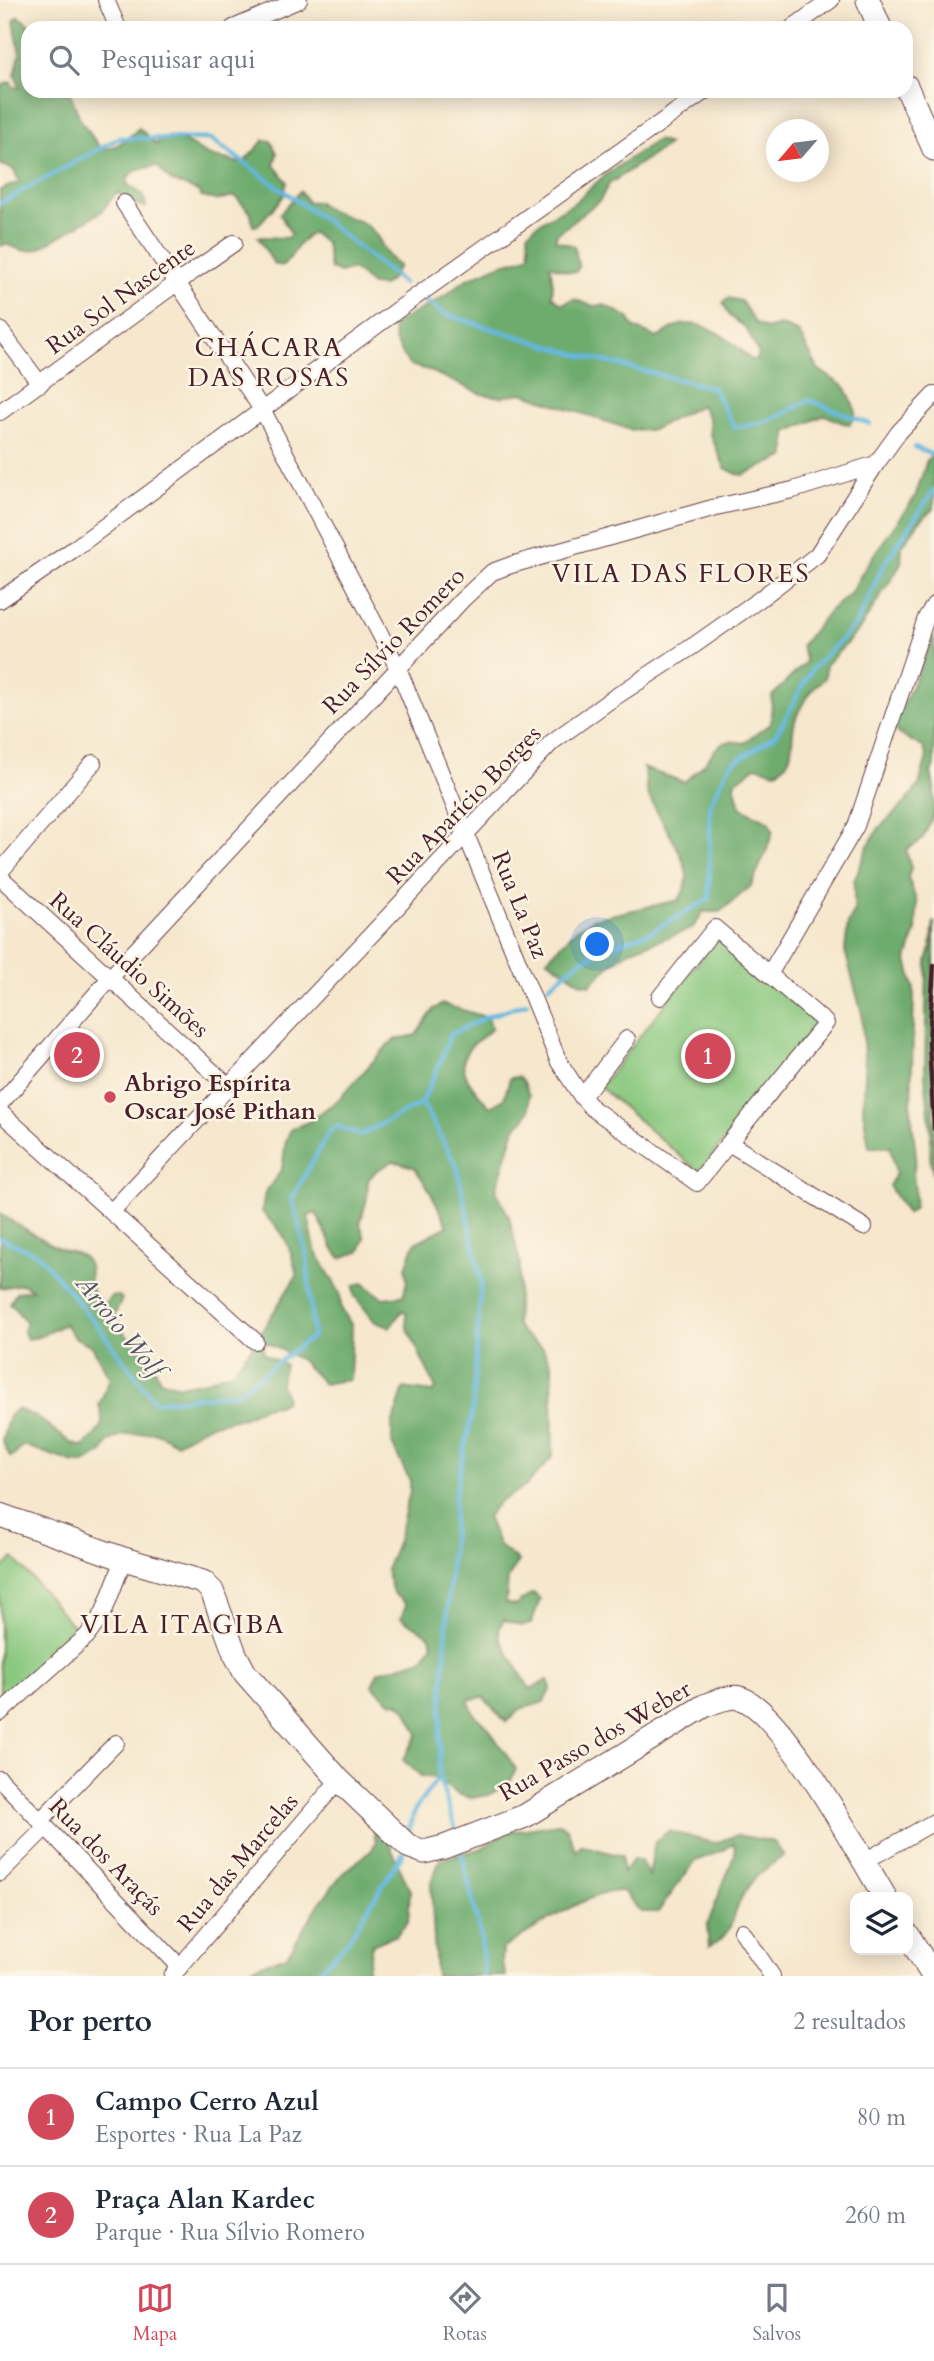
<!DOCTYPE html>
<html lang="pt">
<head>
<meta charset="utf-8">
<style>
	body { margin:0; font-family:Cardo,serif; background:#f2f2f3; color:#1f2937 }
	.controls { position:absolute; right:21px; bottom:21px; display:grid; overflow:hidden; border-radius:14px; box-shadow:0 4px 18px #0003 }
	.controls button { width:63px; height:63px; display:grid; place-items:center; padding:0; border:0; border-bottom:2px solid #e0e1e3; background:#fff; color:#1f2937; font:35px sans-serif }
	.compass { position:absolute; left:766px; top:119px; width:63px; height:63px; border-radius:50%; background:#fff; box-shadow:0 4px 18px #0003; rotate:242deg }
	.you { position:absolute; left:598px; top:945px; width:24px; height:24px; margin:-18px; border:5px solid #fff; border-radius:50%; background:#1a73e8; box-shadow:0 0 0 10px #1a73e833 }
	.badge { display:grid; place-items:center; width:46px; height:46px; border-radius:50%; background:#d1495b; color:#fff; font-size:23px; font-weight:700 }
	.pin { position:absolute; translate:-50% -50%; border:4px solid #fff; box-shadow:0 2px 7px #0006 }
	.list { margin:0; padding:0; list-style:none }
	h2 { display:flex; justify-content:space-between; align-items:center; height:91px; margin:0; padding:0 28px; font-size:30px }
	h2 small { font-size:23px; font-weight:400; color:#747a83 }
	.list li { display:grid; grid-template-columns:46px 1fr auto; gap:21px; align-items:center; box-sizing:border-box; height:98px; padding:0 28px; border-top:2px solid #e0e1e3 }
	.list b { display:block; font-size:26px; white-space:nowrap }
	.list p { margin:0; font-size:23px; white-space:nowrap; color:#747a83 }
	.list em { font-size:23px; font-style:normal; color:#747a83 }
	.icon { flex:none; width:38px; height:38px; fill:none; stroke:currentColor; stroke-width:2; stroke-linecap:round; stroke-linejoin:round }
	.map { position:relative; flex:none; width:934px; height:1976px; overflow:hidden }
	.search { position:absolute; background:#fff; box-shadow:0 4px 18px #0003; left:21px; right:21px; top:21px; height:77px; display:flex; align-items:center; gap:18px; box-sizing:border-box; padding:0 24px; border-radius:21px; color:#747a83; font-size:26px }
	.sheet { height:287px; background:#fff }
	nav { display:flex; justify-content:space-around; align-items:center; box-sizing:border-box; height:98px; border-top:2px solid #e0e1e3; background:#fff; font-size:19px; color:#747a83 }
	nav a { display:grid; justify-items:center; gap:4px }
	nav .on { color:#d1495b }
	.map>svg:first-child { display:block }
	.green { fill:#89c87f; stroke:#6a7455; stroke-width:2 }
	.forest { fill:#6eac6e; stroke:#5c664c; stroke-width:2 }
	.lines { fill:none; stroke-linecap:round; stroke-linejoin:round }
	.stream { stroke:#63b7df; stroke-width:4.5 }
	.street-casing { stroke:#643d43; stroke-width:18 }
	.secondary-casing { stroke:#643d43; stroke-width:25 }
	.street { stroke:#fff; stroke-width:16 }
	.secondary { stroke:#fff; stroke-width:23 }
	.rail { stroke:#4a1f2b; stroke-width:4.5 }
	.poi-dot { fill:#d1495b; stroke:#fcf5e5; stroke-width:2.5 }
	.labels { text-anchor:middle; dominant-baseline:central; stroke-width:5; stroke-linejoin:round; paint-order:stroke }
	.street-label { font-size:24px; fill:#4a1f2b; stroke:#fcf5e5 }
	.poi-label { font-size:24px; font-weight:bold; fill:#4a1f2b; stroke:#fcf5e5; text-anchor:start }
	.neighbourhood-label { font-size:26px; letter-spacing:2px; fill:#4a1f2b; stroke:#fcf5e5 }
	.water-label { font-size:26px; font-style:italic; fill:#53546a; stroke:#fcf5e5 }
</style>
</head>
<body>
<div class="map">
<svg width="934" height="1976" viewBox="0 0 934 1976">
	<rect width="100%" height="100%" fill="#fcf5e5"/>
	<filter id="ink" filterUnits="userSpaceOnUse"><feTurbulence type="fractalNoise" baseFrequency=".0143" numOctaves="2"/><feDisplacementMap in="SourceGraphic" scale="14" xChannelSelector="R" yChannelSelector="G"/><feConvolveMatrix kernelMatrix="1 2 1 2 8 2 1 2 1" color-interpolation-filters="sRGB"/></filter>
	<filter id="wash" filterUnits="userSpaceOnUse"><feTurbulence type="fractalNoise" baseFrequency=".00686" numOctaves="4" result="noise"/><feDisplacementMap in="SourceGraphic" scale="28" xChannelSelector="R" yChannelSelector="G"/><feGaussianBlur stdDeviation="1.57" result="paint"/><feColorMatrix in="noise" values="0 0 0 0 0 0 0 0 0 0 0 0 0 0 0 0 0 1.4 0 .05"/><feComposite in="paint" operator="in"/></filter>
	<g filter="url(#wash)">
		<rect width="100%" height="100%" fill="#f6e7cd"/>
		<path class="green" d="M717 938 817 1024 699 1172 600 1087Z
			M80 1035 97 1050 73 1076 57 1061Z
			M14 1558 80 1634 0 1703V1570Z"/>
		<path class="forest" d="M19 16 32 28H28V91H69L81 121 101 149C116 150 128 138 139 128L157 145 159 139C177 131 191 147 206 154 215 159 227 158 238 163L245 161 264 140 271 141 277 153 274 165 287 182 283 197 258 225 253 226 251 213 235 196 216 200 202 197 198 191 171 181 157 166 138 169 128 177 127 184 143 195 146 207 133 204 117 192 101 212 38 249 25 251 5 244 0 246V190L20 182 13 169 0 164V91L3 85 10 82 14 87 20 88 15 75 20 54 14 21Z
			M657 140 669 144 609 184 600 200 557 234 555 240 574 246 579 266 576 272H569L550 265 553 284 552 296 562 304 574 299 592 306 604 305 628 317 633 327 657 338C664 334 670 329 677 326 705 317 733 342 751 360H757L759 354 746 328 730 316 723 303 728 298 741 301 755 323 766 329 780 325 799 333 818 369 846 388 856 412 850 424 843 423 825 415 786 432V456L743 475 737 474 725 468 710 434 709 419 701 405 652 430H631L522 393 502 397 481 394 428 370 409 365 395 341 393 325 443 297 465 280 499 265 525 258 530 254 528 233 538 224 574 203 605 175Z
			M300 191 308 202H318C332 217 357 215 372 230 384 242 381 253 399 266L390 280 383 286 372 285 353 269 340 273 330 269 326 243 312 233C295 244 297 252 283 266L274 264 258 237 288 238 291 234 280 214Z
			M934 455V508L919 522 902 546 901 564 859 630 826 665 825 678C813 687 801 704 796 718 788 739 799 759 775 772L756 766 734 783 740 807 768 821 773 831 766 852 751 886 720 912H703L692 929 631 950 608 967 590 985 581 983 547 959 577 929 593 919 679 900C683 893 686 887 687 880 689 858 656 815 648 794 644 785 648 777 643 768L684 782C690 777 696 772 702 766 718 749 717 737 744 743L771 723 772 696 806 662 801 646 830 610 850 594 868 563 915 497 927 460Z
			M934 636V766L931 772 934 788V814L922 840 906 850 911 868 908 877 917 903 916 930 907 960 914 988 911 1110 916 1156 913 1174 915 1190 914 1208 907 1214 889 1186 896 1173 890 1147H869L863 1110 865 1077 862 1014 845 951 848 923 854 912V881L868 846 879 828 904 804 919 785 924 767 927 757 923 747 897 733 895 723Z
			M934 921V1178L930 1158 931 1133 925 1076 927 962 931 948Z
			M442 1004 486 1017 492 1027C487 1036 479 1038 472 1045 450 1067 475 1090 490 1107L504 1099 510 1078 518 1077 524 1082 529 1096V1110L524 1120 515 1128 496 1190 509 1217 520 1263 516 1323 521 1332 543 1348 552 1366 553 1456 526 1486 499 1502 487 1517 499 1546 518 1561 508 1578 506 1603 514 1606 533 1593 540 1599 531 1624 522 1626 504 1620 499 1628 500 1639 530 1689 548 1680 551 1688 544 1702 520 1709 506 1722 483 1697 468 1700 474 1714 486 1725 516 1769 510 1782 489 1795 471 1798 457 1794 436 1778 421 1776 403 1760 418 1734 406 1709 399 1703 390 1702 372 1685 378 1672 423 1659 433 1644 429 1635 401 1618 406 1604 393 1593 386 1570 398 1540 410 1491V1481L392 1444V1425L404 1388 433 1392 436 1389 407 1327 406 1312 402 1311 390 1327 375 1322 354 1295V1285L363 1283 383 1298 403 1296 407 1281 406 1267 415 1243 448 1226 429 1189 414 1167 393 1161 376 1171 368 1180 367 1198 360 1224 365 1238 360 1251 341 1258 334 1250 316 1213 308 1216 315 1250 340 1293 341 1308 352 1326 350 1379 324 1384 301 1360 266 1342 262 1345 264 1354 285 1365 280 1383 286 1396 285 1401 277 1405 264 1407 244 1417 209 1425 176 1443 155 1432 122 1435 109 1441 102 1453 84 1463H74L23 1445 15 1455 10 1457 2 1440 9 1416 17 1409 37 1417 71 1443 83 1447C99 1431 107 1428 99 1405L110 1379 92 1346 74 1337 65 1324 38 1337 27 1339 23 1330 26 1322 10 1303 17 1292 33 1290 22 1284 0 1288V1214C21 1226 41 1240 63 1250 70 1253 77 1251 83 1257 98 1269 79 1289 104 1304L113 1296H119L122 1299 114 1316 128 1338 138 1336 145 1339 148 1347 146 1365 155 1368 160 1380 179 1386 206 1381 233 1371 253 1345 297 1275C293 1260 290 1245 281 1232 276 1224 267 1220 262 1211L265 1193 282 1169 286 1140 291 1129 308 1122 338 1100 388 1045 394 1040 416 1035 434 1009Z
			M372 1823 381 1825 410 1891 408 1922 396 1935 372 1945 366 1976H244L253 1967 287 1956 319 1904 342 1874 372 1850 376 1842Z
			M558 1824 567 1828 576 1851 581 1845 622 1856 623 1873 633 1859 641 1861 649 1876 655 1841 669 1831 714 1843 737 1835 774 1842 784 1856C767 1867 754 1876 744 1893 730 1918 736 1932 709 1947L707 1926 735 1853 734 1843 724 1850 695 1861 658 1912H641L623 1891C590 1889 532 1931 503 1948L502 1963 506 1976H436L431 1883 440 1859 480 1849 507 1832Z"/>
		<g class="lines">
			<path class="stream" d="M0 203 119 138 211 139 327 222 403 283
				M422 298 444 314 579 355 713 388 734 427C765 425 783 415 809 400L870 424
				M915 447 934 456
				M549 986 580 961 610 946 651 932 709 899 710 804 730 765 776 735 812 669 857 623 884 564 934 490
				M422 1103 457 1167 481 1280 472 1415 455 1493 440 1736 439 1777 457 1834
				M0 1238 39 1255 97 1325 155 1402 237 1393 313 1336 307 1257 292 1198 329 1132 337 1126 360 1135 422 1103 442 1058 450 1035 486 1017 527 1003
				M408 1834 415 1809 439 1777
				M461 1850 481 1937 484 1976
				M314 1976 347 1942 403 1853"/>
		</g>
	</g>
	<g filter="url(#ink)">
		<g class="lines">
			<g class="street-casing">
				<path id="street" d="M106 0 118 28
					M233 28 299 0
					M792 28 831 0
					M124 203 263 411 398 668 559 1062 582 1097 592 1108 697 1183 729 1143 864 1227
					M0 330 40 384
					M0 412 178 282 234 243
					M0 600 71 551 418 295 705 91
					M0 872 93 763
					M0 877 228 1086
					M770 973 856 826 926 618 934 605
					M660 997 715 928 826 1023 729 1143
					M582 1097 627 1039
					M0 1104 110 978 462 600 492 572 511 565 716 507 793 490 876 464
					M0 1112 255 1341
					M111 1212 552 742 609 701 693 646 760 599 817 555 876 464 899 432 934 395
					M0 1713 87 1636 103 1614 124 1559
					M0 1779 180 1967
					M40 1821 116 1743
					M863 1862 934 1822
					M0 1873 46 1827
					M742 1931 772 1976
					M172 1976 339 1780"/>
			</g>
			<g class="secondary-casing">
				<path id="secondary" d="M868 0 880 28
					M906 86 934 149
					M0 1515 124 1559 203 1582 212 1591 235 1654 245 1673 339 1780 408 1846 424 1852 444 1847 525 1816 704 1706C714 1702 729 1695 740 1698 782 1710 860 1856 885 1897
					M908 1935 933 1976"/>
			</g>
			<use href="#street" class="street"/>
			<use href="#secondary" class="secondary"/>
			<path class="rail" d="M934 965 929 1042 934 1129"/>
		</g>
	</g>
	<circle class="poi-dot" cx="110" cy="1097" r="7"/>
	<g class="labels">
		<g class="street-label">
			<text transform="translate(121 297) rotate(-36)">Rua Sol Nascente</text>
			<text transform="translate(394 641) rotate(-46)">Rua Sílvio Romero</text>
			<text transform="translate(464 805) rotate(-46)">Rua Aparício Borges</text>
			<text transform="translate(520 905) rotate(68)">Rua La Paz</text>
			<text transform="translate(129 965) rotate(42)">Rua Cláudio Simões</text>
			<text transform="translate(595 1741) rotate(-30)">Rua Passo dos Weber</text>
			<text transform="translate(106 1857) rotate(46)">Rua dos Araçás</text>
			<text transform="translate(238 1863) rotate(-50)">Rua das Marcelas</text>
		</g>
		<g class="poi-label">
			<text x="124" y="1083">Abrigo Espírita<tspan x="124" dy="28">Oscar José Pithan</tspan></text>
		</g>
		<g class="neighbourhood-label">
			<text x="269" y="347">CHÁCARA<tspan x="269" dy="30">DAS ROSAS</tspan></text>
			<text x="681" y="573">VILA DAS FLORES</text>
			<text x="183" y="1624">VILA ITAGIBA</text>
		</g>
		<g class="water-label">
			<text transform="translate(120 1326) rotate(51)">Arroio Wolf</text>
		</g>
	</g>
</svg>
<div class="controls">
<button><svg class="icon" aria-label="layers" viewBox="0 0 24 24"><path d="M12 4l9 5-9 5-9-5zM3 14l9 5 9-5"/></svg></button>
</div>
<svg class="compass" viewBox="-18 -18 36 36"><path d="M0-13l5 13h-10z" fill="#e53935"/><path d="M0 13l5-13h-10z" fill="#747a83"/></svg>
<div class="you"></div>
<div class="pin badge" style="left:708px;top:1056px">1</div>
<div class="pin badge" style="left:77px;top:1055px">2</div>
<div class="search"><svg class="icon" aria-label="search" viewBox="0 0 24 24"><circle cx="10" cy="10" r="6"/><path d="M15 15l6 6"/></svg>Pesquisar aqui</div>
</div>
<section class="sheet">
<h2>Por perto<small>2 resultados</small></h2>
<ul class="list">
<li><span class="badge">1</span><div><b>Campo Cerro Azul</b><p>Esportes · Rua La Paz</p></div><em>80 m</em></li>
<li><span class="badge">2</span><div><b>Praça Alan Kardec</b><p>Parque · Rua Sílvio Romero</p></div><em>260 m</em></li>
</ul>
</section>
<nav>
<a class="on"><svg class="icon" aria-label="map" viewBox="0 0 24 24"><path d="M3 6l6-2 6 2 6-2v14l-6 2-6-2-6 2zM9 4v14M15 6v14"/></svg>Mapa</a>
<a><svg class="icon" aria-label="directions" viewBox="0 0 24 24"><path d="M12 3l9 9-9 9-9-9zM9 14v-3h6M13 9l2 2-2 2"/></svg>Rotas</a>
<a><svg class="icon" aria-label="saved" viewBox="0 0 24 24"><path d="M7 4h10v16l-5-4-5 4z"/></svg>Salvos</a>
</nav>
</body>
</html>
